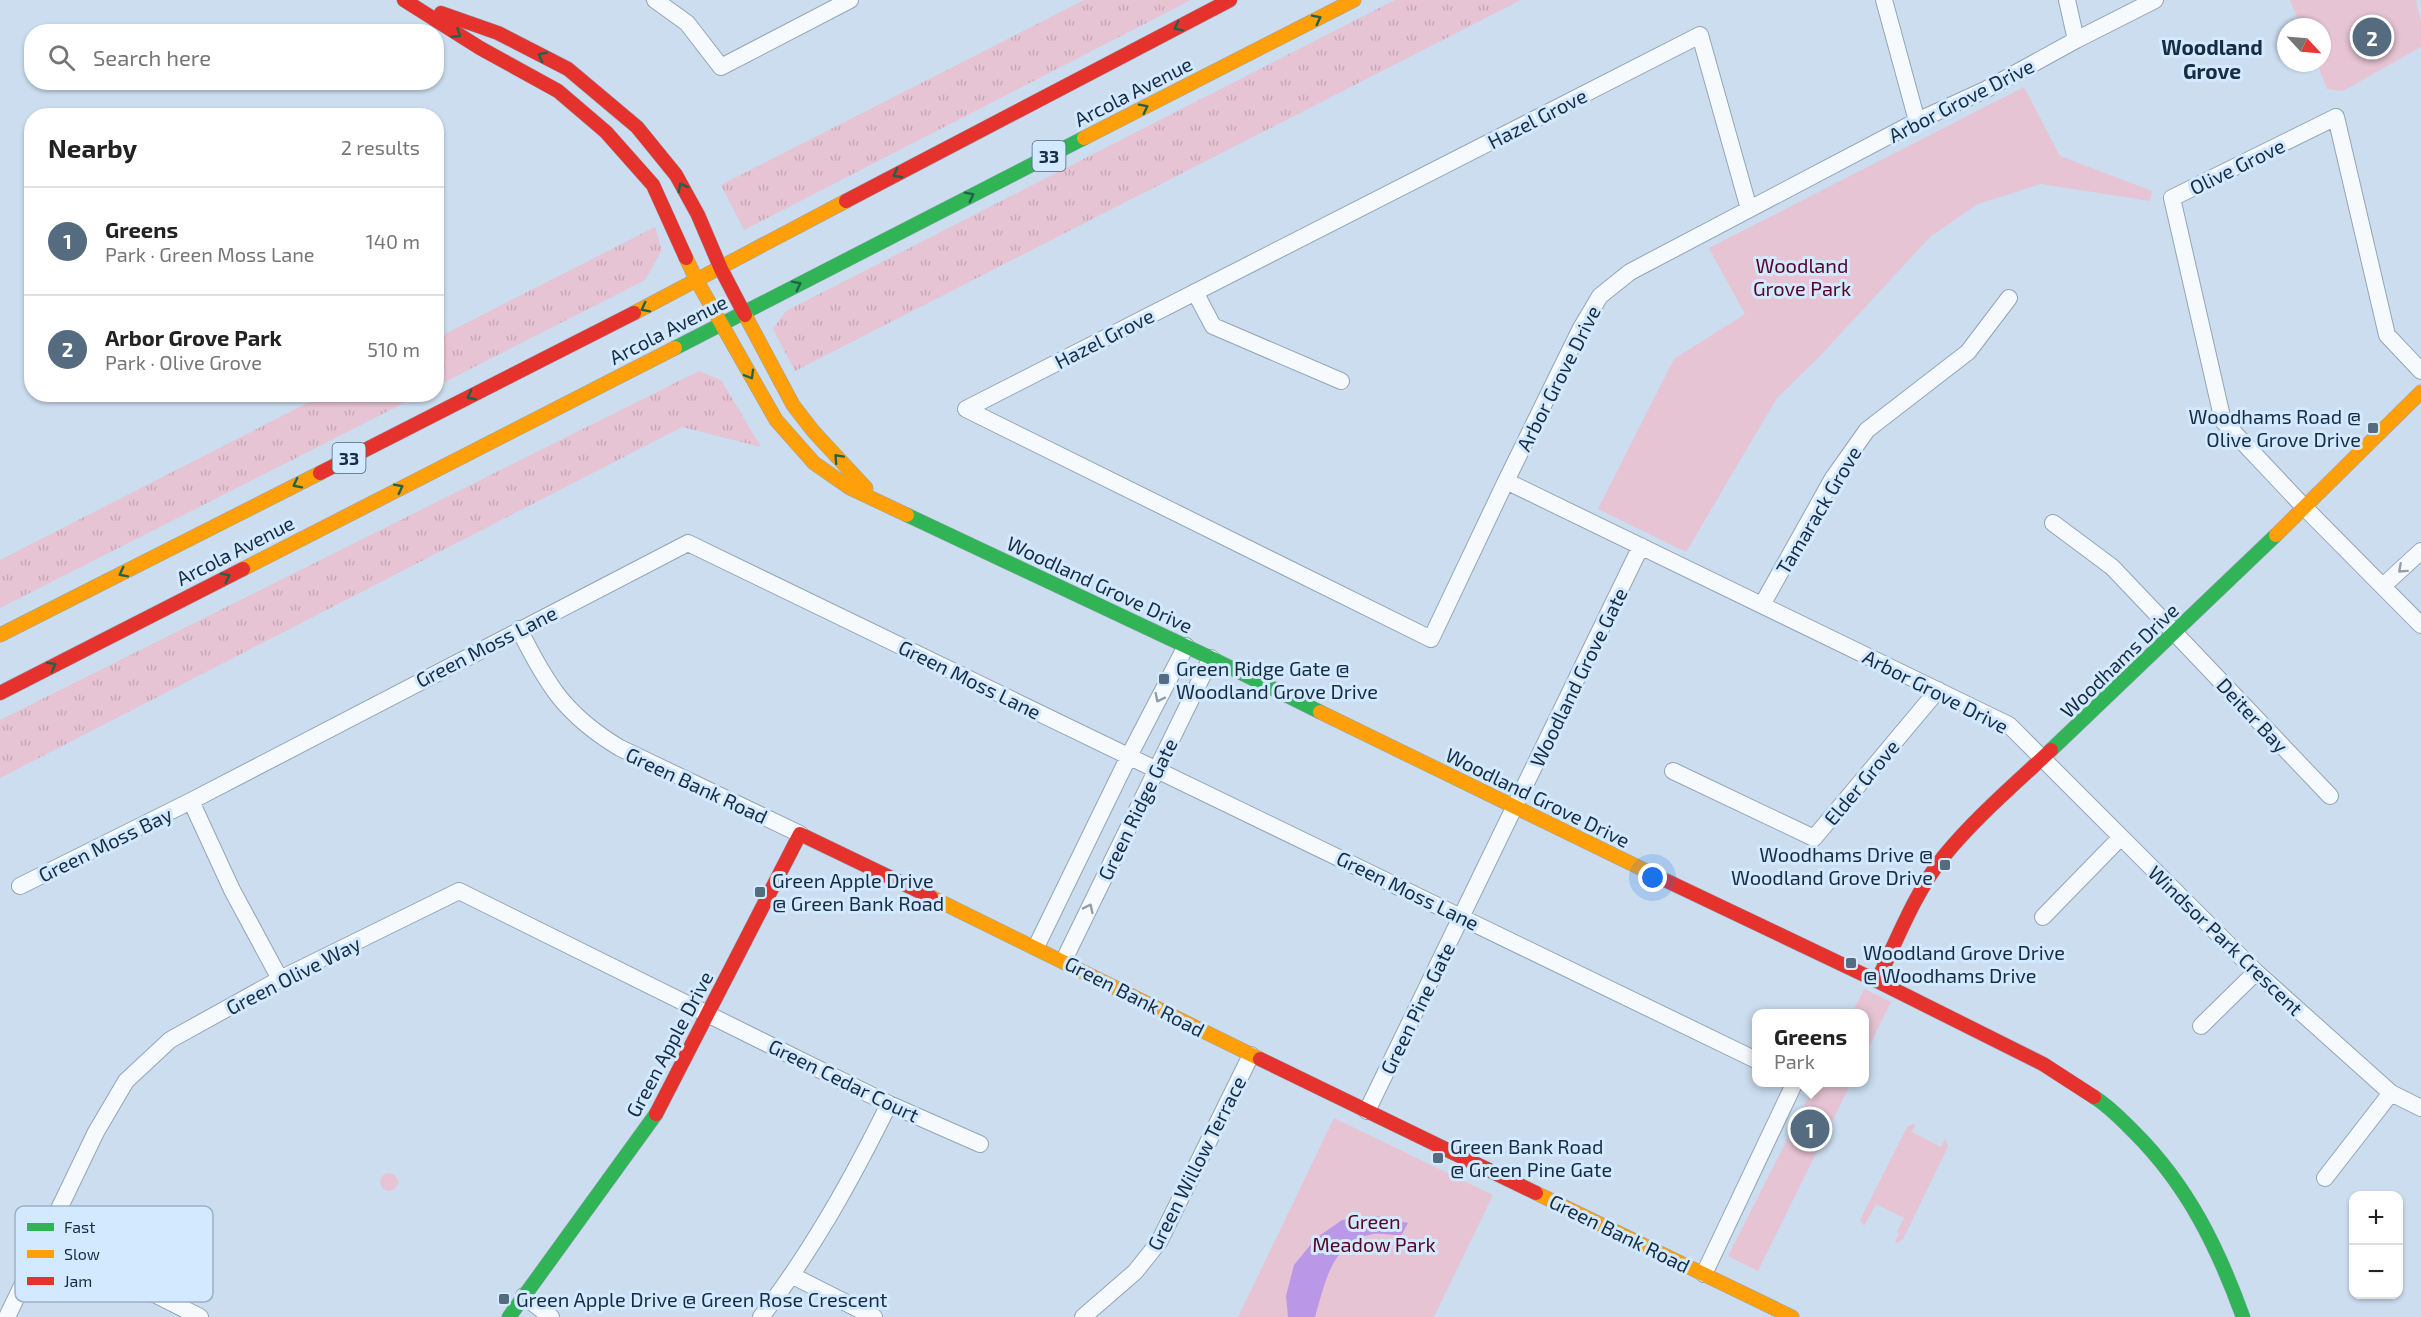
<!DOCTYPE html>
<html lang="en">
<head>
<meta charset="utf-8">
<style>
	body { margin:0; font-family:"Exo 2",sans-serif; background:#f2f2f2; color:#222 }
	.controls { position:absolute; right:18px; bottom:18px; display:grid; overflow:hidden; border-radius:12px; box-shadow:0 2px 4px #0004 }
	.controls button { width:54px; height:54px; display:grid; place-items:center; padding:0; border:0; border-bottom:2px solid #e0e0e0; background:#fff; color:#222; font:30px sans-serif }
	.compass { position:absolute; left:2277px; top:18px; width:54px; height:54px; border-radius:50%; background:#fff; box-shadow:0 2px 4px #0004; rotate:116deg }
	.you { position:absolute; left:1653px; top:878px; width:21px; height:21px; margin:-15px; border:4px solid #fff; border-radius:50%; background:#1a73e8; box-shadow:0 0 0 9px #1a73e833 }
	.badge { display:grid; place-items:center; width:39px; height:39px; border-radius:50%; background:#556b7f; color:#fff; font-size:20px; font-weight:700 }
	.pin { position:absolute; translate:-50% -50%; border:3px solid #fff; box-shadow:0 2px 6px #0006 }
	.popup { position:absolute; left:1752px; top:1009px; width:117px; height:78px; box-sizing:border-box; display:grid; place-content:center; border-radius:12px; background:#fff; filter:drop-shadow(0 2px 4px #0005); font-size:20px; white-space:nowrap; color:#767676 }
	.popup b { font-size:22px; color:#222 }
	.popup::after { content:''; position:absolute; left:50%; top:100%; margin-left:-12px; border:12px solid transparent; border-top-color:#fff }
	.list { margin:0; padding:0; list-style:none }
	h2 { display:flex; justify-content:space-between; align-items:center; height:78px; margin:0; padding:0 24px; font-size:26px }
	h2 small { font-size:20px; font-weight:400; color:#767676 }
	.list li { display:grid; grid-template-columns:39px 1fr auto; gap:18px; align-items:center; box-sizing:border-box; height:108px; padding:0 24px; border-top:2px solid #e0e0e0 }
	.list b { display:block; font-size:22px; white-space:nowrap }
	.list p { margin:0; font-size:20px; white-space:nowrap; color:#767676 }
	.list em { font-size:20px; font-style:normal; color:#767676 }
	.icon { flex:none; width:33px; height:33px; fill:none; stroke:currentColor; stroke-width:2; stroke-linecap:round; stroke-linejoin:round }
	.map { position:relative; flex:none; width:2421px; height:1317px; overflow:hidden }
	.search { position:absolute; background:#fff; box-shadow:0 2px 4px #0004; left:24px; top:24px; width:420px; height:66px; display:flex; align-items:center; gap:15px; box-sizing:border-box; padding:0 21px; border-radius:24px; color:#767676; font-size:22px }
	.panel { position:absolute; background:#fff; box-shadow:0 2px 4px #0004; left:24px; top:108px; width:420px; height:294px; border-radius:24px }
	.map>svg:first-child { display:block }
	.grass { fill:url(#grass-tufts) }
	.park { fill:#e6c4d4 }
	.water { fill:#ba98e7 }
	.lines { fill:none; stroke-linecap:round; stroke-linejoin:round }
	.street-casing { stroke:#92a4b6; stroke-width:18 }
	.fast-casing { stroke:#92a4b6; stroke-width:15 }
	.slow-casing { stroke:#92a4b6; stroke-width:15 }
	.jam-casing { stroke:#92a4b6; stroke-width:15 }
	.street { stroke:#f7fafd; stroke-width:16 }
	.fast { stroke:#30b455; stroke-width:14 }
	.slow { stroke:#ff9f0a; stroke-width:14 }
	.jam { stroke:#e5322d; stroke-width:14 }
	.oneway { stroke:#20634a }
	.oneway2 { stroke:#929ea9 }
	.poi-dot { fill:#556b7f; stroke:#d3e9ff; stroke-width:2 }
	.labels { text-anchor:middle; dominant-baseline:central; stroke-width:6; stroke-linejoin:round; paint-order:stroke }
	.shield { fill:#d3e9ff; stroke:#4f657b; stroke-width:1.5 }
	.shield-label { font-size:18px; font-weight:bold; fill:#162d42 }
	.street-label { font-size:20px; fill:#162d42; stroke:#d3e9ff }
	.park-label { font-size:20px; fill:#580524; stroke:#d3e9ff }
	.poi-label { font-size:20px; fill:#162d42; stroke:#d3e9ff; text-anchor:start }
	.neighbourhood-label { font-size:21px; font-weight:bold; fill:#162d42; stroke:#d3e9ff }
	.key { fill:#d3e9ff; stroke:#9ab1c6; stroke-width:1.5 }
	.key-label { font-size:16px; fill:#162d42 }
</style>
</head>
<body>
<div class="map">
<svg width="2421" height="1317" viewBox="0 0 2421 1317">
	<defs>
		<pattern id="grass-tufts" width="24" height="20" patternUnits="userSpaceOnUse" patternTransform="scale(1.5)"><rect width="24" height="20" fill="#e6c4d4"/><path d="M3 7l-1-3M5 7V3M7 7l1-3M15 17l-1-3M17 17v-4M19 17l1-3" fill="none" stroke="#c5a9b7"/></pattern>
	</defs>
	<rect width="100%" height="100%" fill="#cbddef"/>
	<path class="grass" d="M1084 0H1191L744 230 721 185Z
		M1395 0H1521L795 371 773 329 786 311Z
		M655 227 662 250 645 280 437 386V338Z
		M699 371 721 380 761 447 682 427 0 778V720Z
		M325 394 420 395 0 608V560Z"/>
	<path class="park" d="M2290 0H2416L2421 22V47L2343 91 2327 89 2317 63H2322V27H2301Z
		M2024 87 2060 156 2152 191 2150 201 2041 184 1978 204 1931 236 1818 358 1777 398 1686 552 1598 509 1674 359 1745 314 1709 248Z
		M1864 989 1891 1002 1864 1057V1014L1852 1013Z
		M1816 1083H1851L1758 1271 1728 1256Z
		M1334 1118 1493 1195 1434 1317H1238Z
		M1913 1124 1915 1125 1912 1132 1941 1147 1945 1139 1948 1147 1903 1239 1897 1243 1895 1241 1899 1234 1897 1232 1904 1218 1876 1204 1864 1226 1860 1220 1907 1127Z
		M380 1182a9 9 0 1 1 18 0a9 9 0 1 1-18 0Z"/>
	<path class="water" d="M1376 1216 1408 1223 1401 1236C1392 1235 1381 1233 1373 1234 1332 1241 1325 1283 1315 1317H1288L1286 1296 1294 1265 1316 1238 1342 1220Z"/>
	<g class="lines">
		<g class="street-casing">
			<path id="street" d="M655 0 687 23 721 67 850 0
				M1884 0 1917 121
				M2067 0 2076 40
				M2155 0 2076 40 1985 90 1917 121 1630 272 1600 296 1581 328 1506 481 2009 725 2256 972 2391 1093 2421 1108
				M1195 292 1213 326 1341 381
				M2421 371 2387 335 2336 117 2172 198 2223 421 2305 508 2421 625
				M1506 481 1431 639 966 409 1700 35 1749 209
				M2053 523 2112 567 2330 796
				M2383 586 2421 551
				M1762 605 1833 478 1867 430 1968 352 2009 298
				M519 629C547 685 565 715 620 748L800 834
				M1673 771 1814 838 1938 690
				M191 801 232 890 280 979
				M20 886 191 801 688 543 1756 1060
				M2043 917 2121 837
				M1036 947 1129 756 1186 646
				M1064 960 1211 658
				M2201 1026 2256 972
				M1367 1111 1641 546
				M2325 1178 2391 1093
				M45 1239 200 1317
				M1704 1274 1795 1082
				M793 1276 874 1317
				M524 1296 551 1317
				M7 1317 96 1132 126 1081 170 1040 280 979 459 891 889 1104 980 1144
				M761 1317C812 1251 852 1179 889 1104
				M1083 1317 1135 1272 1159 1242 1251 1055"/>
		</g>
		<g class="fast-casing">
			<path id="fast" d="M675 348 1084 138
				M907 515 1211 658 1320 712
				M2051 750 2276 535
				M2094 1097C2110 1107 2122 1120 2135 1133 2188 1186 2218 1248 2243 1317
				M509 1317 656 1114"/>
		</g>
		<g class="slow-casing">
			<path id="slow" d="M1084 138 1354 0
				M686 258 697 281 776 420 814 463 850 488 907 515
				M634 313 846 201
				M745 315 793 405 813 431 866 488
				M2276 535 2421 392
				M243 569 675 348
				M0 635 320 473
				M1320 712 1667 881
				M931 897 1260 1059
				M1536 1193 1792 1317"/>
		</g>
		<g class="jam-casing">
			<path id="jam" d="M404 0 480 48 558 91 606 132 653 185 686 258
				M441 13 498 33 568 69 637 127 676 175 698 215 721 269 745 315
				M846 201 1230 0
				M320 473 634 313
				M0 693 243 569
				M1667 881 1877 981 2043 1064 2094 1097
				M1877 981C1897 940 1915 892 1944 856 1976 817 2015 784 2051 750
				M1260 1059 1536 1193
				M656 1114 800 834 931 897"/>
		</g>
		<use href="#street" class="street"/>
		<use href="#fast" class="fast"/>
		<use href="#slow" class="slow"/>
		<use href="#jam" class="jam"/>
	</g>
	<defs><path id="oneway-chevron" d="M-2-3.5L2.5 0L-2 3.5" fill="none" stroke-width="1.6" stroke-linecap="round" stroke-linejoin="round" transform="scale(1.5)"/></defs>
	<g class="oneway">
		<use href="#oneway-chevron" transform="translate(1317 19) rotate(-27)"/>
		<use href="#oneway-chevron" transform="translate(1178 27) rotate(153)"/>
		<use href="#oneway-chevron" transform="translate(457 34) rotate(33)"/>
		<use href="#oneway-chevron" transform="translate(542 56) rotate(-153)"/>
		<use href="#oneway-chevron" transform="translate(1144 108) rotate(-27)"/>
		<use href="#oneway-chevron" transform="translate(897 174) rotate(152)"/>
		<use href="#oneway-chevron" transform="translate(682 187) rotate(-118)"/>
		<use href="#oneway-chevron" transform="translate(970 196) rotate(-27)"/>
		<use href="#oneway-chevron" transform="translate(797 285) rotate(-27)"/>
		<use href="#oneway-chevron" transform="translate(645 308) rotate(153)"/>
		<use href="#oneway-chevron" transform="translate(750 375) rotate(60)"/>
		<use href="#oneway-chevron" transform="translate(471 396) rotate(153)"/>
		<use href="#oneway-chevron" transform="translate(838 458) rotate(-133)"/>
		<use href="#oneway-chevron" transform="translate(297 484) rotate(153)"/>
		<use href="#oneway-chevron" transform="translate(399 488) rotate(-27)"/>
		<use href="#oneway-chevron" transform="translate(123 573) rotate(153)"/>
		<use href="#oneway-chevron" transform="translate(226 577) rotate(-27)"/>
		<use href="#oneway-chevron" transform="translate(52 666) rotate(-27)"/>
	</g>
	<g class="oneway2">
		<use href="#oneway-chevron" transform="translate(2402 569) rotate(138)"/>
		<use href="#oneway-chevron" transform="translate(1159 698) rotate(117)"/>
		<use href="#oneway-chevron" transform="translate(1089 908) rotate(-64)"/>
	</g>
	<g class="poi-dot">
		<rect x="2367" y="422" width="12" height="12" rx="3"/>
		<rect x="1158" y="673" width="12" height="12" rx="3"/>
		<rect x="1939" y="859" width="12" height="12" rx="3"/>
		<rect x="754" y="886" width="12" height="12" rx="3"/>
		<rect x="1845" y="957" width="12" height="12" rx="3"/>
		<rect x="1432" y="1152" width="12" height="12" rx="3"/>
		<rect x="498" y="1293" width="12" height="12" rx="3"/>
	</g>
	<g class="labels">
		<g class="shield">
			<rect x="1032.5" y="141" width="33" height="30" rx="4.5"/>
			<rect x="332.5" y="443" width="33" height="30" rx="4.5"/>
		</g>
		<g class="shield-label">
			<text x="1049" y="156">33</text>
			<text x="349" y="458">33</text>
		</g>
		<g class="street-label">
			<text transform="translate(1133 91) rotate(-27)">Arcola Avenue</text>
			<text transform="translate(1961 100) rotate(-27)">Arbor Grove Drive</text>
			<text transform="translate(1537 118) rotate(-27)">Hazel Grove</text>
			<text transform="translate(2237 166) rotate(-26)">Olive Grove</text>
			<text transform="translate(668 329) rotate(-27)">Arcola Avenue</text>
			<text transform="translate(1104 338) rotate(-27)">Hazel Grove</text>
			<text transform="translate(1558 378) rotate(-63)">Arbor Grove Drive</text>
			<text transform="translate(1818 510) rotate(-59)">Tamarack Grove</text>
			<text transform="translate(235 550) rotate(-27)">Arcola Avenue</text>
			<text transform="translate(1100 584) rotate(25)">Woodland Grove Drive</text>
			<text transform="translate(486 646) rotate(-27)">Green Moss Lane</text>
			<text transform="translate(2119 660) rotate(-44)">Woodhams Drive</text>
			<text transform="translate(1578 677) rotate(-64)">Woodland Grove Gate</text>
			<text transform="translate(970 679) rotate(26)">Green Moss Lane</text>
			<text transform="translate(1936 691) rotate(27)">Arbor Grove Drive</text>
			<text transform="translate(2253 715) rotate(47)">Deiter Bay</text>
			<text transform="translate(1861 782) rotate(-50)">Elder Grove</text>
			<text transform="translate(697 785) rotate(25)">Green Bank Road</text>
			<text transform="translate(1538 797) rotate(26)">Woodland Grove Drive</text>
			<text transform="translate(1137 809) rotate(-64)">Green Ridge Gate</text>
			<text transform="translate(105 844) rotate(-26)">Green Moss Bay</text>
			<text transform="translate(1408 890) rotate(26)">Green Moss Lane</text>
			<text transform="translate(2226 940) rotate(44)">Windsor Park Crescent</text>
			<text transform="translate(293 975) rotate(-27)">Green Olive Way</text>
			<text transform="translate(1135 996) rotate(27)">Green Bank Road</text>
			<text transform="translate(1417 1008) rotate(-64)">Green Pine Gate</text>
			<text transform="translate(669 1044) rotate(-62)">Green Apple Drive</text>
			<text transform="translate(844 1080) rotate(26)">Green Cedar Court</text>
			<text transform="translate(1196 1163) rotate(-63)">Green Willow Terrace</text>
			<text transform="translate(1620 1233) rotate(26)">Green Bank Road</text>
		</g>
		<g class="park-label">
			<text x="1802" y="265">Woodland<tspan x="1802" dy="23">Grove Park</tspan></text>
			<text x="1374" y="1221">Green<tspan x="1374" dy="23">Meadow Park</tspan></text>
		</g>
		<g class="poi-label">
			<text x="2361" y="416" text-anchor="end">Woodhams Road @<tspan x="2361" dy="23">Olive Grove Drive</tspan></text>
			<text x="1176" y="668">Green Ridge Gate @<tspan x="1176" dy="23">Woodland Grove Drive</tspan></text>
			<text x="1933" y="854" text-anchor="end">Woodhams Drive @<tspan x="1933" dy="23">Woodland Grove Drive</tspan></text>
			<text x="772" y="880">Green Apple Drive<tspan x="772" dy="23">@ Green Bank Road</tspan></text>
			<text x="1863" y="952">Woodland Grove Drive<tspan x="1863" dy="23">@ Woodhams Drive</tspan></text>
			<text x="1450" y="1146">Green Bank Road<tspan x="1450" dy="23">@ Green Pine Gate</tspan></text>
			<text x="516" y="1299">Green Apple Drive @ Green Rose Crescent</text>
		</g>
		<g class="neighbourhood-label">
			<text x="2212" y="46">Woodland<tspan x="2212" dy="24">Grove</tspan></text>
		</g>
	</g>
	<rect x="15" y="1206" width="198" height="96" rx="9" class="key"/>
	<rect x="27" y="1223" width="27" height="8" fill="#30b455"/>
	<rect x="27" y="1250" width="27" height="8" fill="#ff9f0a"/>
	<rect x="27" y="1277" width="27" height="8" fill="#e5322d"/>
	<g class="key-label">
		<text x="64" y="1233">Fast</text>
		<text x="64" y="1260">Slow</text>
		<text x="64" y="1287">Jam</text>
	</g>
</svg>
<div class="controls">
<button>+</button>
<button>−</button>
</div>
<svg class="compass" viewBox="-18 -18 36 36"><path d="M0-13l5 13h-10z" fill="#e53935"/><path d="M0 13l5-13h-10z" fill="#767676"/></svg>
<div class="you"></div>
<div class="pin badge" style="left:1810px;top:1129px">1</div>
<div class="popup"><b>Greens</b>Park</div>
<div class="pin badge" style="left:2372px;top:37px">2</div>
<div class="search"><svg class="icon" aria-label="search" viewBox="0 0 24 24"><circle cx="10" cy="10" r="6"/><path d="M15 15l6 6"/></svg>Search here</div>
<section class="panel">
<h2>Nearby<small>2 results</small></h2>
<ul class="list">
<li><span class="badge">1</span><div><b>Greens</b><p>Park · Green Moss Lane</p></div><em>140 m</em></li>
<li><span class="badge">2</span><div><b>Arbor Grove Park</b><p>Park · Olive Grove</p></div><em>510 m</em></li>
</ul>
</section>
</div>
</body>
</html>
